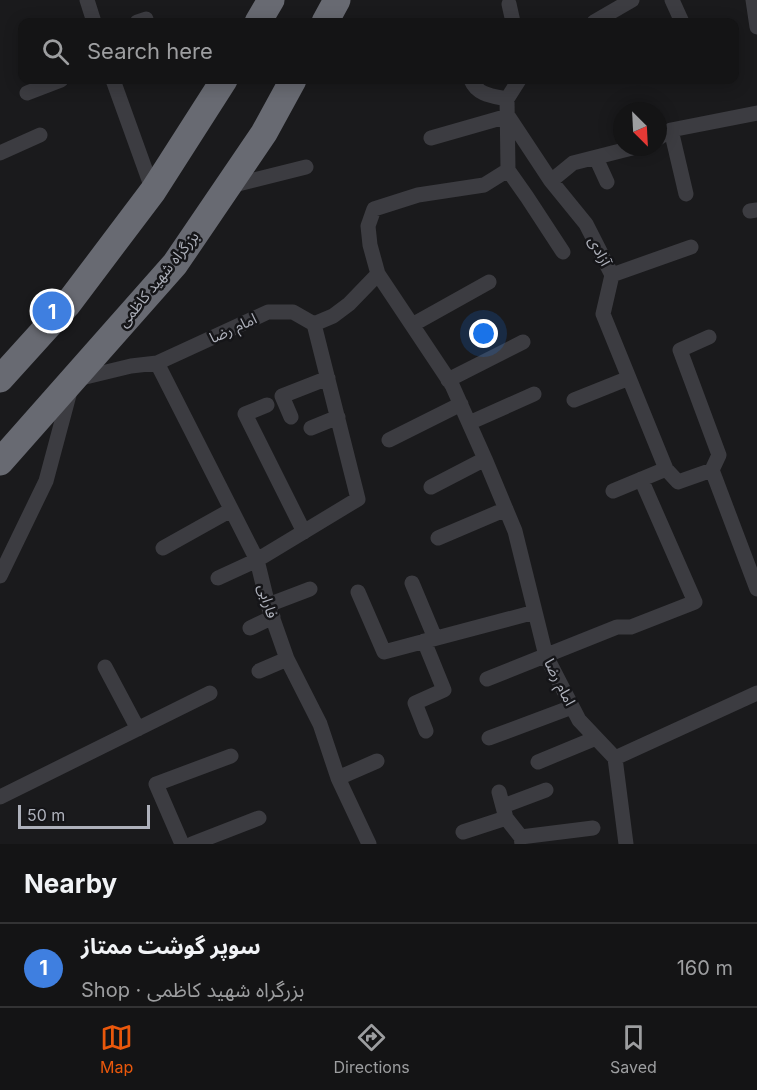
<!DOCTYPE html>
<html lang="en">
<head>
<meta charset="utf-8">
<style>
	body { margin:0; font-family:Inter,"Noto Sans Arabic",sans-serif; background:#212122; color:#f1f3f6 }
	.compass { position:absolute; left:613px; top:102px; width:54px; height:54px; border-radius:50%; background:#141415; box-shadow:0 3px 15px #0003; rotate:156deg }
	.scale { position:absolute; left:18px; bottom:15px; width:132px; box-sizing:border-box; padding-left:6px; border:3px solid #aeb1bb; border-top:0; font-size:16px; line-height:21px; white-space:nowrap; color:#aeb1bb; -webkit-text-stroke:4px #151518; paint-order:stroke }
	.you { position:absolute; left:484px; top:334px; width:21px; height:21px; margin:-15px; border:4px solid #fff; border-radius:50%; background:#1a73e8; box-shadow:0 0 0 9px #1a73e833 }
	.badge { display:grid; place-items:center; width:39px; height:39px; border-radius:50%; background:#ea580c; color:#fff; font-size:20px; font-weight:700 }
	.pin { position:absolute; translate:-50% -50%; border:3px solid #fff; box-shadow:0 2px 6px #0006 }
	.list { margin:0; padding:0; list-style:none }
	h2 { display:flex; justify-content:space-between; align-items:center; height:78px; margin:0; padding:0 24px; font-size:26px }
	h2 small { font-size:20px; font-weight:400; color:#9d9ea0 }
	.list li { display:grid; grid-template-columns:39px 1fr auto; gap:18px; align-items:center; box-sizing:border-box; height:84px; padding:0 24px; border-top:2px solid #333334 }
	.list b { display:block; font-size:22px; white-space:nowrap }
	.list p { margin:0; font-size:20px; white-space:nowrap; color:#9d9ea0 }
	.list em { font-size:20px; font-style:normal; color:#9d9ea0 }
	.icon { flex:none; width:33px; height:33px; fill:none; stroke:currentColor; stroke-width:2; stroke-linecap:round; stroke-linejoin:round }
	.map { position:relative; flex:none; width:757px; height:844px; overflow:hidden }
	.search { position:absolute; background:#141415; box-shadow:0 3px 15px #0003; left:18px; right:18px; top:18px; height:66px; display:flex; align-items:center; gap:15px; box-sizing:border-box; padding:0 21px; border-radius:12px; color:#9d9ea0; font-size:22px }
	.sheet { height:162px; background:#141415 }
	nav { display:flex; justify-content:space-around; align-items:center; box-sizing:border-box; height:84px; border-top:2px solid #333334; background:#141415; font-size:16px; color:#9d9ea0 }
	nav a { display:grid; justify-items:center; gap:3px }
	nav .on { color:#ea580c }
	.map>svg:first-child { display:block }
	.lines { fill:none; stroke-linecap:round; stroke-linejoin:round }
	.street { stroke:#3c3c41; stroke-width:15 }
	.highway { stroke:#686a72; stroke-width:27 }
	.labels { text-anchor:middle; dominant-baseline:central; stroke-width:5; stroke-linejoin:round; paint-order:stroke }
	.street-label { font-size:15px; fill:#aeb1bb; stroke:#151518 }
</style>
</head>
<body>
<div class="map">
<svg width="757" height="844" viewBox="0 0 757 844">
	<rect width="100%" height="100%" fill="#1a1a1c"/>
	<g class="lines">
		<path class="street" d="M87 0 94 22
			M672 0 682 22
			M753 0 757 27
			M509 4 513 22
			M137 22 146 19
			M594 22 632 0
			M113 80 153 191
			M471 80C477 95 493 96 507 99
			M27 93 61 80
			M671 130 686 194
			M431 138 508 116 551 181 586 224 612 275 603 314 666 469
			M658 138 671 130 757 113
			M0 153 40 135
			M596 158 607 182
			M508 170 527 197 563 252
			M551 181 573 163 636 147
			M230 186 306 167
			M750 211 757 210
			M378 274 452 385 485 459 515 531 546 656 579 720 615 758 626 844
			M612 275 691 247
			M412 325 489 282
			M709 337 680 350 719 455 712 470 757 589
			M157 363 257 560 268 605 287 659 320 724 338 778 369 844
			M448 380 523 342
			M574 400 629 378
			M267 405 245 414 304 532
			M291 417 282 396 328 378
			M469 423 534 394
			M311 428 338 417
			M389 440 461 404
			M431 487 485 459
			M613 491 666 469 678 482 712 470
			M438 538 506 509
			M163 548 231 510
			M0 576 46 481 73 380 131 366 157 363 268 312H293L314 324 333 316 349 304 378 274 370 245 368 226 374 209 418 195 484 185 508 170 507 99 519 80
			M218 578 257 560 358 499 314 324
			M412 583 435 638
			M358 592 384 652 535 612
			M268 605 310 589
			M250 628 273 617
			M424 641 444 690 415 703 426 731
			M105 667 138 729
			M259 671 287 659
			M487 679 617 627H631L695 602 641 479
			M489 738 572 707
			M615 758 757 693
			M538 762 596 738
			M338 778 377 761
			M499 792 506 818 521 837 522 844
			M0 797 210 693
			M503 806 546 790
			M463 832 506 818
			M521 837 593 828
			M182 844 156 784 231 756
			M192 844 259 818"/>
		<path class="highway" d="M258 22 271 0
			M325 22 337 0
			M0 379 67 305 153 191 224 80
			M0 462 175 264 264 133 293 80"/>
	</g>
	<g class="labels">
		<g class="street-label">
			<text transform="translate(600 251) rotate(63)">آزادی</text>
			<text transform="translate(158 279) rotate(-51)">بزرگراه شهید کاظمی</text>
			<text transform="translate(233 328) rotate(-25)">امام رضا</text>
			<text transform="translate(268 601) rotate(73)">فارابی</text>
			<text transform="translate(560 682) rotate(63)">امام رضا</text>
		</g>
	</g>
</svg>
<svg class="compass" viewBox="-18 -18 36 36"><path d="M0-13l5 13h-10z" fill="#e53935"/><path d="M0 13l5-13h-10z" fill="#9d9ea0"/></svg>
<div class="scale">50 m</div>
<div class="you"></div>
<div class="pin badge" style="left:52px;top:311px;background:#3f7fe0">1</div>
<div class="search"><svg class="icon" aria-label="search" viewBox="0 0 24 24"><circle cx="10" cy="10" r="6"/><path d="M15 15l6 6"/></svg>Search here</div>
</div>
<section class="sheet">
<h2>Nearby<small></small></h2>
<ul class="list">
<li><span class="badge" style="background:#3f7fe0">1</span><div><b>سوپر گوشت ممتاز</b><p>Shop · بزرگراه شهید کاظمی</p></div><em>160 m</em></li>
</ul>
</section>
<nav>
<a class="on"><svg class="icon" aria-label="map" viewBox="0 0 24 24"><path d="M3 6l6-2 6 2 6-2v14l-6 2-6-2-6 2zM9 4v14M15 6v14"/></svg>Map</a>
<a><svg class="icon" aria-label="directions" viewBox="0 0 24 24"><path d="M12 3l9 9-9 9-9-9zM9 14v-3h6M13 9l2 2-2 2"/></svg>Directions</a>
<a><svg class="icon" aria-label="saved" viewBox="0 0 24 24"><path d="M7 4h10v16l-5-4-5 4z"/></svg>Saved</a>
</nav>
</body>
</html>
